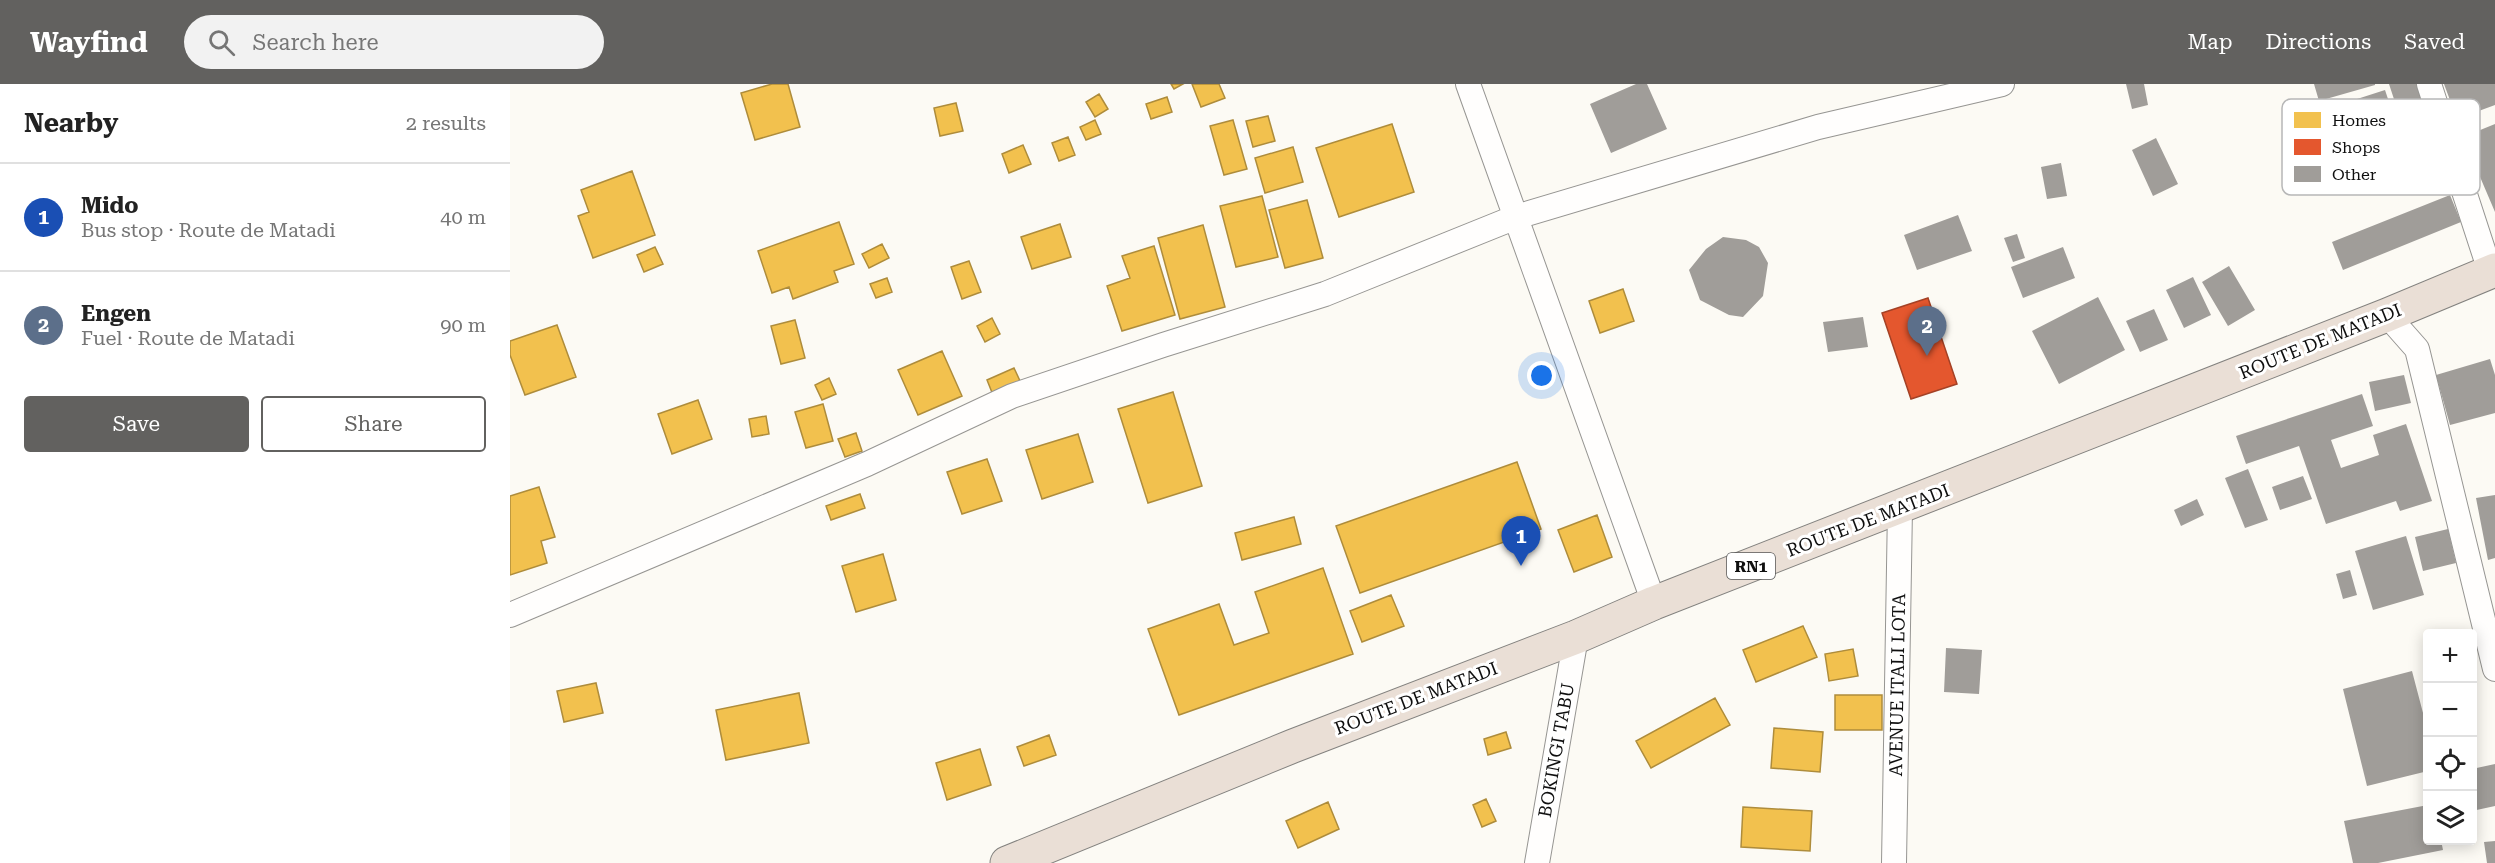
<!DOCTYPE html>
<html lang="en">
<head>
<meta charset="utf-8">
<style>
	body { margin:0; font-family:"Roboto Serif",serif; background:#f2f2f2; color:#222 }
	.controls { position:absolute; right:18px; bottom:18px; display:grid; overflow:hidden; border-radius:6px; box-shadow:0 3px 15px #0003 }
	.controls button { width:54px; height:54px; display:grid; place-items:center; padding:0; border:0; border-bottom:2px solid #e0e0e0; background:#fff; color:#222; font:30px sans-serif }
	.you { position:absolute; left:1032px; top:292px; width:21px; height:21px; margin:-15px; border:4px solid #fff; border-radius:50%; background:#1a73e8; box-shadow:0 0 0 9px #1a73e833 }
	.badge { display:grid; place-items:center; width:39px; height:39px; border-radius:50%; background:#62615f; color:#fff; font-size:20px; font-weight:700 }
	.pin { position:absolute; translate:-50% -50px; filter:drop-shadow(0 2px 3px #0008) }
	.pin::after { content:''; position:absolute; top:32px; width:21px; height:18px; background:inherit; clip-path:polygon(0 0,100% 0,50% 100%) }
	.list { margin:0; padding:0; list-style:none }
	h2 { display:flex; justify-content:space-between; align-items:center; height:78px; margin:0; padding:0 24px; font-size:26px }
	h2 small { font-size:20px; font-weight:400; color:#767676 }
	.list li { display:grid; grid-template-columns:39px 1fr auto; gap:18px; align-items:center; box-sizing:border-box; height:108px; padding:0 24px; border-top:2px solid #e0e0e0 }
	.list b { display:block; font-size:22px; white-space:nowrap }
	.list p { margin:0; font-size:20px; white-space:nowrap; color:#767676 }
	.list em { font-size:20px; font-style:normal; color:#767676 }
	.actions { display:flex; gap:12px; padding:18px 24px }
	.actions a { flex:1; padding:14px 0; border:2px solid #62615f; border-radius:6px; text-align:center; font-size:21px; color:#62615f }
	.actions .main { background:#62615f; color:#fff }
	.icon { flex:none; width:33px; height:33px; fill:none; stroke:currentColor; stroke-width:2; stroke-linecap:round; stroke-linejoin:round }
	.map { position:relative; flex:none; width:1985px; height:779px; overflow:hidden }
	header { display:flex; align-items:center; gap:36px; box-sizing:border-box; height:84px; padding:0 30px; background:#62615f; color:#fff }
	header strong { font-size:28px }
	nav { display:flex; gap:33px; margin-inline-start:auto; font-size:21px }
	.search { width:420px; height:54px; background:#f2f2f2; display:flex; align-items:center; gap:15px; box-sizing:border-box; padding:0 21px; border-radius:33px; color:#767676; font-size:22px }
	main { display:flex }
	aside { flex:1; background:#fff }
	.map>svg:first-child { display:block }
	.homes { fill:#f2c14e; stroke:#ae8c3b; stroke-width:1.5 }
	.shops { fill:#e4572e; stroke:#a44125; stroke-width:1.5 }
	.building { fill:#a09d99 }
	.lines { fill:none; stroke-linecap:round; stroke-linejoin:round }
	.street-casing { stroke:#969592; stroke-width:26 }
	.highway-casing { stroke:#83827f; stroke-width:35 }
	.street { stroke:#fffefd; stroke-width:24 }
	.highway { stroke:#eadfd6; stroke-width:33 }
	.labels { text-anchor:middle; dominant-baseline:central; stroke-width:6; stroke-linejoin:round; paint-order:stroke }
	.shield { fill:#fff; stroke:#575757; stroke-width:1.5 }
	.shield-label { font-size:16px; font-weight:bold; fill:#0f0f0f }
	.street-label { font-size:18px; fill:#0f0f0f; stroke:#fff }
	.key { fill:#fff; stroke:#b7b7b7; stroke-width:1.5 }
	.key-label { font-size:16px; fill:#0f0f0f }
</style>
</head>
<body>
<header>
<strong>Wayfind</strong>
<div class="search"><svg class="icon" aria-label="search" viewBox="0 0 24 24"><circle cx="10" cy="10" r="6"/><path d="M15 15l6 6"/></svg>Search here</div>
<nav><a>Map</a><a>Directions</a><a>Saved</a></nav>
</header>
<main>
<aside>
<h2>Nearby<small>2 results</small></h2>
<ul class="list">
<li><span class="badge" style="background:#1a4fb4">1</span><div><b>Mido</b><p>Bus stop · Route de Matadi</p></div><em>40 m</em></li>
<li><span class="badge" style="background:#5c6f8a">2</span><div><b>Engen</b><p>Fuel · Route de Matadi</p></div><em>90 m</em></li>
</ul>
<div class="actions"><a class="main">Save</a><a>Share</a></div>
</aside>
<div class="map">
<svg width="1985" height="779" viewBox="0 0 1985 779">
	<rect width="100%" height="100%" fill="#fcfaf4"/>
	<path class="homes" d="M262 0H278L290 43 245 56 231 9Z
		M661 0H673L664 5Z
		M682 0H709L715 14 691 23Z
		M589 10 598 25 585 33 576 18Z
		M657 13 662 28 641 35 636 20Z
		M446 19 453 47 430 52 424 24Z
		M758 32 765 57 743 63 736 37Z
		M585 36 591 50 576 56 570 43Z
		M723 36 737 85 714 91 700 42Z
		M882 40 904 108 829 133 806 64Z
		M558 53 565 71 549 77 542 59Z
		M513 61 521 80 499 89 492 70Z
		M783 63 793 98 755 109 745 74Z
		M122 87 145 151 83 174 68 132 79 128 71 106Z
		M752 112 768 173 726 183 710 122Z
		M797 116 813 174 775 184 759 126Z
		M329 138 344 180 324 187 328 198 283 215 279 203 262 209 248 167Z
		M550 140 561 173 522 185 511 153Z
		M693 141 715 223 670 235 648 154Z
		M372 160 379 174 359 184 352 170Z
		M644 162 665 231 612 247 597 202 620 194 612 172Z
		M145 163 153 180 134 188 127 171Z
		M459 177 471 208 452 215 441 183Z
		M377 194 382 208 366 214 360 200Z
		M1113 205 1124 237 1090 249 1079 217Z
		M482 234 490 250 475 258 467 242Z
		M285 236 295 274 271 280 261 242Z
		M47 241 66 293 15 311 0 271V257Z
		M432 267 452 312 408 331 388 286Z
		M504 284 511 299 483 311 477 296Z
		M319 294 326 310 312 316 305 301Z
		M663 308 692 402 638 419 608 325Z
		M188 316 202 355 162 370 148 330Z
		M313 320 323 357 296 364 285 328Z
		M256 332 259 350 242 353 239 335Z
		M346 349 352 367 335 373 328 355Z
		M568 350 583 398 532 415 516 366Z
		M477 375 492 417 452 430 437 388Z
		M1007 378 1031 445 850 509 826 442Z
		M29 403 45 453 31 457 37 479 0 491V412Z
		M350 410 355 424 321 436 316 422Z
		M1087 431 1102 473 1064 488 1048 446Z
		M784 433 791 460 732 476 725 449Z
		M373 470 386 516 346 528 332 482Z
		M813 484 843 570 669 631 638 545 709 520 724 561 759 549 745 508Z
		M881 511 894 542 852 558 840 527Z
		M1293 542 1307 573 1246 598 1233 566Z
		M1343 565 1348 592 1319 597 1315 570Z
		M86 599 93 629 54 638 47 607Z
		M289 609 299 659 216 676 206 626Z
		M1325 611H1372V646H1325Z
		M1205 614 1220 641 1141 684 1126 657Z
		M1264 644 1313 648 1310 688 1261 684Z
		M996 648 1001 664 978 671 974 655Z
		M539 651 546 671 514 682 507 663Z
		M470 665 481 701 437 716 426 679Z
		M976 715 986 737 972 743 963 721Z
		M818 718 829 745 788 764 776 737Z
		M1233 723 1302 727 1300 767 1231 763Z"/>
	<path class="shops" d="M1418 214 1447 300 1401 315 1372 229Z"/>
	<path class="building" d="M1126 0H1137L1157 45 1101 69 1080 20Z
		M1616 0H1634L1638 21 1622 25Z
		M1804 0H1865V1L1809 17Z
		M1879 0H1907L1936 86 1910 94Z
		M1934 0H1985V21L1947 35Z
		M1875 6 1886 39 1827 58 1816 25Z
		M1985 40V128L1953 53Z
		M1646 54 1668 100 1643 112 1622 66Z
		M1551 79 1557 112 1537 115 1531 83Z
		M1940 111 1951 138 1833 186 1822 158Z
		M1448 131 1462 167 1407 186 1394 151Z
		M1507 150 1515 174 1503 178 1494 154Z
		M1213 153 1236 156 1249 163 1258 179 1253 212 1233 233 1219 231 1190 216 1179 186 1196 165Z
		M1553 163 1565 194 1513 214 1501 183Z
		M1719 182 1745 226 1718 242 1692 198Z
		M1683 193 1701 231 1674 244 1656 206Z
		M1588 213 1615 266 1549 300 1522 247Z
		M1644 225 1658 256 1630 268 1616 237Z
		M1353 233 1358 263 1318 268 1313 238Z
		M1980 275 1985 291V329L1940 341 1926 291Z
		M1894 291 1901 319 1865 327 1859 298Z
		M1852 310 1863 342 1821 356 1831 384 1869 371 1863 351 1896 340 1922 417 1890 427 1886 417 1816 440 1789 362 1736 380 1726 352Z
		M1738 385 1758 436 1735 444 1715 394Z
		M1793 392 1802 415 1770 426 1762 403Z
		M1985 411V474L1978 476 1966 414Z
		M1687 415 1694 431 1671 442 1664 426Z
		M1938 445 1946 479 1913 487 1905 453Z
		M1896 452 1914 511 1863 526 1845 467Z
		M1840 486 1847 511 1833 515 1826 490Z
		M1436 564 1472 566 1469 610 1434 608Z
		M1902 587 1918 648V687L1857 702 1833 605Z
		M1985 680V722L1962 727V685Z
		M1918 721V756H1931L1933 766 1868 779H1843L1834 737Z
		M1985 757V779H1977L1974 758Z"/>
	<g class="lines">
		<g class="street-casing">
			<path id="street" d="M958 0 1144 519
				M1919 0 1980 187
				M1877 231 1907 265 1985 585
				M0 531 357 380 502 312 653 261 815 210 1006 133 1308 43 1492 0
				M1027 779 1066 553
				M1384 779 1390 424"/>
		</g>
		<g class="highway-casing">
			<path id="highway" d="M497 779 783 662 1066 553 1144 519 1877 231 1985 186"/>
		</g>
		<use href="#street" class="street"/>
		<use href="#highway" class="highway"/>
	</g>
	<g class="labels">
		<rect class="shield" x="1217" y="469" width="48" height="26" rx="4.5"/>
		<g class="shield-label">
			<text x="1241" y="482">RN1</text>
		</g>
		<g class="street-label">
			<text transform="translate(1810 257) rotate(-22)">ROUTE DE MATADI</text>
			<text transform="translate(1358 436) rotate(-21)">ROUTE DE MATADI</text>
			<text transform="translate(1387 601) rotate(-89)">AVENUE ITALI LOTA</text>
			<text transform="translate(906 614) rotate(-21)">ROUTE DE MATADI</text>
			<text transform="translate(1046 666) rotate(-80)">BOKINGI TABU</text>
		</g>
	</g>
	<rect x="1772" y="15" width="198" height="96" rx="9" class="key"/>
	<rect x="1784" y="28" width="27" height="16" fill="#f2c14e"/>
	<rect x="1784" y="55" width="27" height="16" fill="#e4572e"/>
	<rect x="1784" y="82" width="27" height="16" fill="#a09d99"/>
	<g class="key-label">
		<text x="1822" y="42">Homes</text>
		<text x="1822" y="69">Shops</text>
		<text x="1822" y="96">Other</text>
	</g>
</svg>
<div class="controls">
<button>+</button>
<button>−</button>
<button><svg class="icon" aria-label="locate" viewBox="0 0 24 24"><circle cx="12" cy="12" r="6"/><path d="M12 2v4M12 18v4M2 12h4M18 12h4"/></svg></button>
<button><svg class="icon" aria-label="layers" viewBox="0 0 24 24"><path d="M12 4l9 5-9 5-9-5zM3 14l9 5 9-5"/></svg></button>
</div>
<div class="you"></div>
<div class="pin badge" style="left:1011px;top:482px;background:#1a4fb4">1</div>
<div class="pin badge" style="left:1417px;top:272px;background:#5c6f8a">2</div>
</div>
</main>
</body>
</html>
